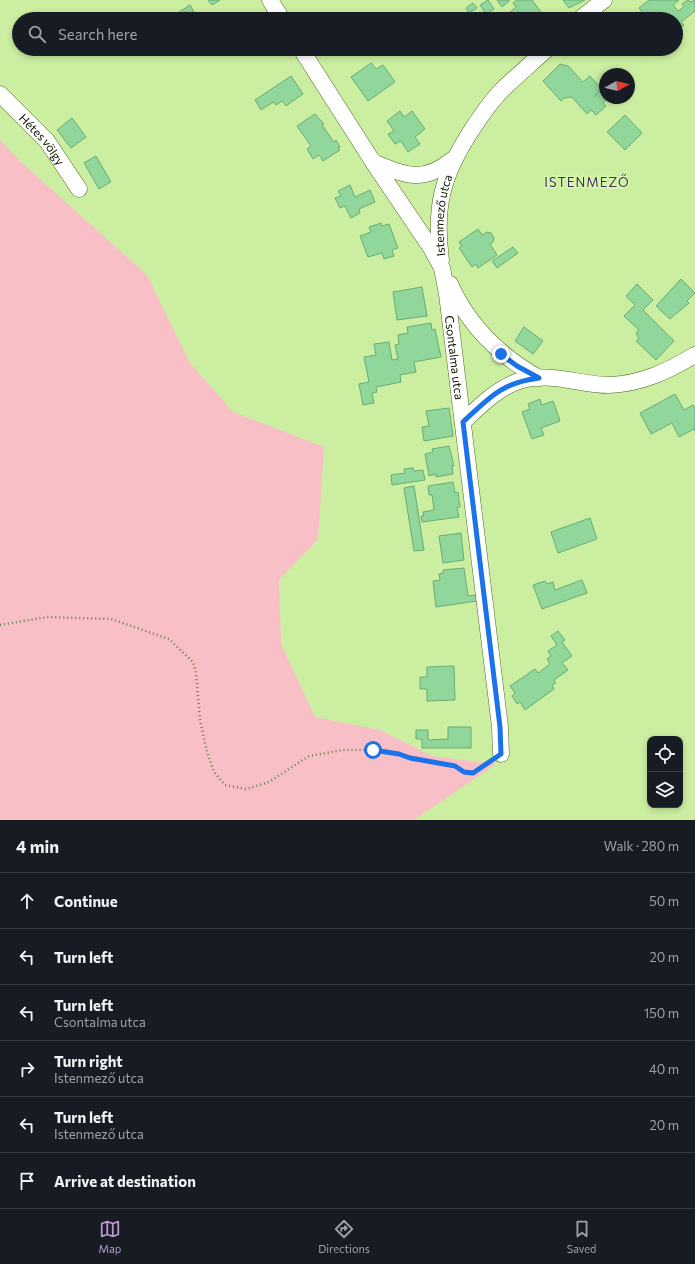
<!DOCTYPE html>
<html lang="en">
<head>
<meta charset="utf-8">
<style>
	body { margin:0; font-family:Commissioner,sans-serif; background:#20242c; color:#f1f3f6 }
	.controls { position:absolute; right:12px; bottom:12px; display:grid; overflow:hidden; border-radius:8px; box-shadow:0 2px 6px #0003 }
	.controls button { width:36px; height:36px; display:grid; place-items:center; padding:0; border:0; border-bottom:1px solid #363941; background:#171b24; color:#f1f3f6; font:20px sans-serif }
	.compass { position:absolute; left:599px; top:68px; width:36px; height:36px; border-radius:50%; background:#171b24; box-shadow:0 2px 6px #0003; rotate:82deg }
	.stop { position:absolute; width:12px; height:12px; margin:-9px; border:3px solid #1a73e8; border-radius:50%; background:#fff }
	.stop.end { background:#1a73e8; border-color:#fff; box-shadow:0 1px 4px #0008 }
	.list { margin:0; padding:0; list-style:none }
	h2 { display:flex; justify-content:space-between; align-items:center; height:52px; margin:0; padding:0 16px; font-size:17px }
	h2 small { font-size:13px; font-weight:400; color:#9ea1a6 }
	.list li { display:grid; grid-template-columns:26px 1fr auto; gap:12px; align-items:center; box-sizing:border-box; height:56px; padding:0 16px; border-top:1px solid #363941 }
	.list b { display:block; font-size:15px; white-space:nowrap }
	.list p { margin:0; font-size:13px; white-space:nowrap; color:#9ea1a6 }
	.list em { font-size:13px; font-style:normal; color:#9ea1a6 }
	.icon { flex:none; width:22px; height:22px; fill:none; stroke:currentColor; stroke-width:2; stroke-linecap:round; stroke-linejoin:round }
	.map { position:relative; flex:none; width:695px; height:820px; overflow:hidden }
	.search { position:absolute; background:#171b24; box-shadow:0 2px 6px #0003; left:12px; right:12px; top:12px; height:44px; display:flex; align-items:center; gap:10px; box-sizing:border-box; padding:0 14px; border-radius:22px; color:#9ea1a6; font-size:15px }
	.sheet { height:388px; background:#171b24 }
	nav { display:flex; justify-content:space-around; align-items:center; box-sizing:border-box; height:56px; border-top:1px solid #363941; background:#171b24; font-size:11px; color:#9ea1a6 }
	nav a { display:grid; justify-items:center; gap:2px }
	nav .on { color:#b899cf }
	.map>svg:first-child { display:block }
	.green { fill:#f8bfc7 }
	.building { fill:#91d69b; stroke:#69ad75 }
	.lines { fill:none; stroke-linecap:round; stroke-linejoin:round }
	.street-casing { stroke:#4e6c21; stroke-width:17 }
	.path { stroke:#697f4f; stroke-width:2.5; stroke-dasharray:1 3; stroke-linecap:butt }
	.street { stroke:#fff; stroke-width:16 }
	.route { stroke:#1a73e8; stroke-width:5 }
	.labels { text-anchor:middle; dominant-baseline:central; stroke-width:3; stroke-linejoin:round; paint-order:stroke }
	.street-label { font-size:12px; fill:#0a1500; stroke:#d8fcae }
	.neighbourhood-label { font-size:13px; letter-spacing:1px; fill:#4a2962; stroke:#d8fcae }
</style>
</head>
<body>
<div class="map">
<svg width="695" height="820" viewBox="0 0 695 820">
	<rect width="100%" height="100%" fill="#cbeea1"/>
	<path class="green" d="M0 140 21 162 147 275 190 363 233 412 324 447 318 539 279 580 281 644 315 717 380 730 432 756 496 764 414 820H0Z"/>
	<path class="building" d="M208 0H220L212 5Z
		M488 0 494 9 486 14 480 5Z
		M497 0H509V1L502 7Z
		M517 0H532L544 16 540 19H515L510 12 516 7 513 3Z
		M563 0H585L569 8Z
		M649 0H679L673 5 678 11 684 7 682 4 688 0 691 2 695 0V11L681 22 684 25 676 31V19H647L639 8Z
		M473 3 477 8 469 13 466 8Z
		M190 5 198 19H183L179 12Z
		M620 49H630L624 54Z
		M639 49H653L645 56Z
		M371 63 376 69 383 65 395 82 368 101 351 77Z
		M560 64 568 66 583 82 590 76 602 89 594 97 600 91 607 99 603 103 606 106 596 115 591 110 587 114 572 97 564 98 561 101 543 81Z
		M291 76 303 94 286 106 282 101 276 105 273 102 261 110 255 100Z
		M400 111 404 117 412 111 425 129 415 137 420 144 408 152 401 141 395 144 388 134 394 131 387 121Z
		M315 114 324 124 322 125 334 142 336 140 340 147 338 148 340 150 323 161 319 155 313 159 307 149 311 146 297 126Z
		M625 115 642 133 625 150 607 132Z
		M72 118 86 137 71 148 57 130Z
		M96 156 111 182 99 189 84 163Z
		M350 185 355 197 370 190 375 202 359 209 360 213 351 218 345 206 340 208 335 198 341 196 338 191Z
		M381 223 382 226 389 224 398 248 392 250 394 256 384 259 382 253 368 257 360 236 371 232 369 227Z
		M478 229 482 235 487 232 491 233 494 238 493 242 490 244 497 255 478 268 476 264 472 267 459 248 462 246 459 242Z
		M513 247 518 253 497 268 492 261Z
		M681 279 695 293 687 301 689 303 670 319 656 306Z
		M637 284 653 300 643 310 674 341 656 360 636 341 639 339 636 333 639 330 624 316 635 305 626 296Z
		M422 287 427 316 397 320 393 292Z
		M431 323 432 330 435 329 441 357 414 362 416 372 400 375 401 382 376 387 377 392 372 393 374 403 363 405 359 384 369 382 364 357 376 355 374 344 389 342 392 360 398 359 395 345 399 344 398 335 408 333 407 327Z
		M524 327 543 341 533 354 515 341Z
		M675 394 684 410 693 405 695 409V431L694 429 679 437 672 423 651 434 640 413Z
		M540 399 542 405 553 401 560 421 541 428 544 435 532 439 522 412 530 409 528 404Z
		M449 408 453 436 424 441 422 427 429 426 426 411Z
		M449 446 454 466H452L453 474 436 477V474L429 476 425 454 433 452 432 449Z
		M413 468 414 471 423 470 425 480 392 485 391 475 405 473 404 469Z
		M453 482 455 493 458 492 460 507H457L459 517 422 522 421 516H424L423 512 434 510 432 495H429L428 486Z
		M414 486 424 550 414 551 404 488Z
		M590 518 597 539 558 553 551 532Z
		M461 533 464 560 443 563 439 536Z
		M464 568 468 596 476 595 477 601 436 607 433 581 440 580 439 574 443 573V570Z
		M582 580 587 593 542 609 533 585 545 581 547 584 553 582 555 590Z
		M558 631 565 640 562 642 572 656 562 663 568 670 554 680 556 683 552 685 554 689 525 710 520 702 517 704 512 696 515 693 510 686 535 669 538 673 550 664 547 659 551 656 548 651 557 645 551 636Z
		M454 666 455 700 427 701V689H420V677H427V667Z
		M448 727H471V748H422V739H416V730H428V740L448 739Z"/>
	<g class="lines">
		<g class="street-casing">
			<g id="street">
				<path d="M270 0 282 19"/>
				<path d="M580 19 604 0"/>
				<path id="s1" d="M301 49 373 162 431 248 442 268 447 294 500 727 501 754"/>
				<path id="s2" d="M0 94 47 141 79 189"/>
				<path d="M373 162C405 175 422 184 452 160"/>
				<path id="s3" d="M441 260C434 207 442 176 471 131 480 117 489 104 500 92 515 77 532 63 547 49"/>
				<path d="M450 284C468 325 500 356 539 378"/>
				<path d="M463 422C480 406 496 389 519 381 548 371 580 385 609 385 641 384 668 371 695 355"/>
			</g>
		</g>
		<path class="path" d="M0 625 47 617 111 619 169 639 193 662 196 672 200 720 207 752 214 772 225 785 246 789 269 782 309 756 343 750H373L399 754 410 758 455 766 464 772 473 773 489 762"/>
		<use href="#street" class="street"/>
	</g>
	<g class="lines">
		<path class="route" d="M373 750 399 754 410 758 455 766 464 772 473 773 501 754 500 727 463 422C490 397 501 383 539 378L517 366 501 354"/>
	</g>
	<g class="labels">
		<g class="street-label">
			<text stroke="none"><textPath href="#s2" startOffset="62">Hétes völgy</textPath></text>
			<text stroke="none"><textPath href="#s3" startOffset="45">Istenmező utca</textPath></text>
			<text stroke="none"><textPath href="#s1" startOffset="351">Csontalma utca</textPath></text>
		</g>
		<g class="neighbourhood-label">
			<text x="587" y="182">ISTENMEZŐ</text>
		</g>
	</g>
</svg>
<div class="controls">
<button><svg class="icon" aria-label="locate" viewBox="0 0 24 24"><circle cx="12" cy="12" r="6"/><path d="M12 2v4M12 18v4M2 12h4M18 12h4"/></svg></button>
<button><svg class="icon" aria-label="layers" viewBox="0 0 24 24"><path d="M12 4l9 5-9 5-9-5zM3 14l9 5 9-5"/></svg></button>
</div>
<svg class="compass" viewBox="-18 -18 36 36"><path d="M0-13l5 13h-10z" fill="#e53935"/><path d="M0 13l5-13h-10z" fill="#9ea1a6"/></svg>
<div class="stop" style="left:373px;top:750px"></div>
<div class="stop end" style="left:501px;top:354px"></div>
<div class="search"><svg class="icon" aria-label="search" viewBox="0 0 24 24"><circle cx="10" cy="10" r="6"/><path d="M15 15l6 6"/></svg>Search here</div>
</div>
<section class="sheet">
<h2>4 min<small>Walk · 280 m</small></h2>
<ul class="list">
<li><svg class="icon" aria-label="ahead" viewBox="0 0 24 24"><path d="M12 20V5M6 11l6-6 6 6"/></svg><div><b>Continue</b></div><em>50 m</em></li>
<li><svg class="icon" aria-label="left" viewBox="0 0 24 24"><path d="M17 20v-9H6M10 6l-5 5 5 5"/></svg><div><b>Turn left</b></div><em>20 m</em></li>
<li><svg class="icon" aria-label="left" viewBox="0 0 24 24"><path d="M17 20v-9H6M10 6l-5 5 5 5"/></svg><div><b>Turn left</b><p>Csontalma utca</p></div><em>150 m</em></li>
<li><svg class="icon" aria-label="right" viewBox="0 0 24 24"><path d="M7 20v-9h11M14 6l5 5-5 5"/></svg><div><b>Turn right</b><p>Istenmező utca</p></div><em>40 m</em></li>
<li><svg class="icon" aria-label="left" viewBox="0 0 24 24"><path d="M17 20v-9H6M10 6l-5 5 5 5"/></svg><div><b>Turn left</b><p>Istenmező utca</p></div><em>20 m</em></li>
<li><svg class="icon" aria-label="arrive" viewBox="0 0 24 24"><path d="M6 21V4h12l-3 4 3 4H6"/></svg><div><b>Arrive at destination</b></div></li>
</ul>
</section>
<nav>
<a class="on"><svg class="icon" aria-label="map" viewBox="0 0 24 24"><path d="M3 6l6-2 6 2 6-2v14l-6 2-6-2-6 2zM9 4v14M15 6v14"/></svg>Map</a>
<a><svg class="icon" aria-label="directions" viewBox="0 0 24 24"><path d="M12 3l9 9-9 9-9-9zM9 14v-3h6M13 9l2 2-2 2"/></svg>Directions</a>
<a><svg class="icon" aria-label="saved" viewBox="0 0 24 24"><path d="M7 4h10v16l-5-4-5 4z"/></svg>Saved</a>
</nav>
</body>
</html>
